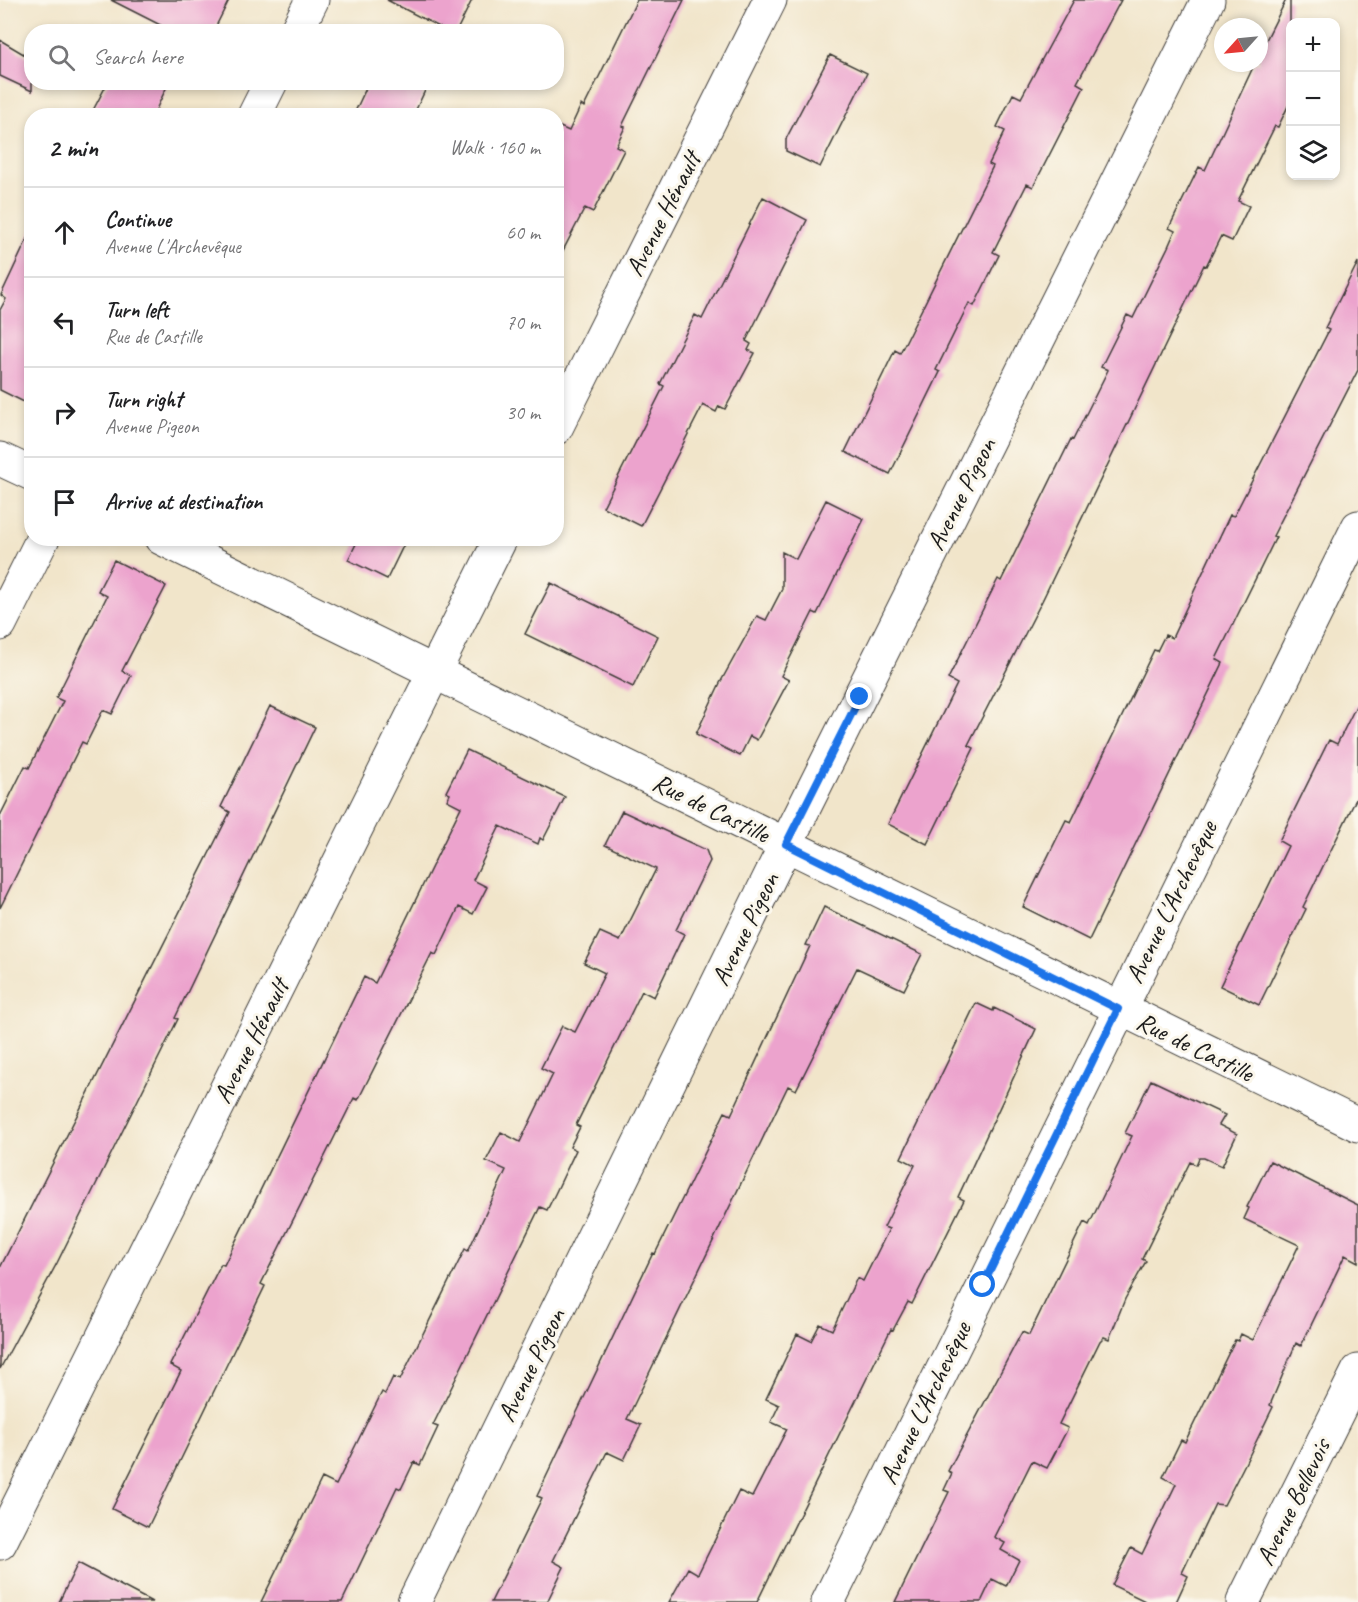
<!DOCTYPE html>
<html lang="en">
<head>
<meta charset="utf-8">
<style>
	body { margin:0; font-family:Caveat,sans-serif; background:#f6f6f6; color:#202124 }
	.controls { position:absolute; right:18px; top:18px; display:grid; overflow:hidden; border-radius:12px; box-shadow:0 3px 9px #0003 }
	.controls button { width:54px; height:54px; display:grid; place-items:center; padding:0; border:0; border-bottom:2px solid #e0e0e0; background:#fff; color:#202124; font:30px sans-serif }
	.compass { position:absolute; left:1214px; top:18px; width:54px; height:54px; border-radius:50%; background:#fff; box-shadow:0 3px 9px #0003; rotate:243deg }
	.stop { position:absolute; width:18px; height:18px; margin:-14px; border:4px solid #1a73e8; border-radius:50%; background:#fff }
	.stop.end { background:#1a73e8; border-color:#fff; box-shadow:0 2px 6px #0008 }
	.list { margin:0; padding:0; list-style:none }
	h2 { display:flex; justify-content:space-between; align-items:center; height:78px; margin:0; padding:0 24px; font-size:26px }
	h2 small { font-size:20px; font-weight:400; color:#757577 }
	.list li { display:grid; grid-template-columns:39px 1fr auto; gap:18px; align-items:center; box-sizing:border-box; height:90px; padding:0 24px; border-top:2px solid #e0e0e0 }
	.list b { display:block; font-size:22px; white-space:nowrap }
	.list p { margin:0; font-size:20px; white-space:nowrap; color:#757577 }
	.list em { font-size:20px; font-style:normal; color:#757577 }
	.icon { flex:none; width:33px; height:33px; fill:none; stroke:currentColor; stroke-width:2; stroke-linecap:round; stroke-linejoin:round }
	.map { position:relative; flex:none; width:1358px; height:1602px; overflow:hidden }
	.search { position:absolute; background:#fff; box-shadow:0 3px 9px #0003; left:24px; top:24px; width:540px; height:66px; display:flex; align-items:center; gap:15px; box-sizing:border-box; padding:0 21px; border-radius:24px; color:#757577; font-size:22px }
	.panel { position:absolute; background:#fff; box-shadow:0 3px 9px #0003; left:24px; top:108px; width:540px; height:438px; border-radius:24px }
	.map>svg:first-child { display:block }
	.building { fill:#eca3cd }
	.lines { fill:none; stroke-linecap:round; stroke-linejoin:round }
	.street-casing { stroke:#3c3a36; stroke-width:35 }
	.street { stroke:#fff; stroke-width:33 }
	.route { stroke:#1a73e8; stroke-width:8 }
	.labels { text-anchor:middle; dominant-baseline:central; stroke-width:6; stroke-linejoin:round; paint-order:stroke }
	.street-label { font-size:26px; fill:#1c1c1c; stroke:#fbf7ec }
</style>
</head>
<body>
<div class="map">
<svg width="1358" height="1602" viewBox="0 0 1358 1602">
	<rect width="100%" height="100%" fill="#fbf7ec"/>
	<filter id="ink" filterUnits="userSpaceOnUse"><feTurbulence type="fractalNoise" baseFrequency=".0167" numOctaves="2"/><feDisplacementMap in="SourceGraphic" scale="12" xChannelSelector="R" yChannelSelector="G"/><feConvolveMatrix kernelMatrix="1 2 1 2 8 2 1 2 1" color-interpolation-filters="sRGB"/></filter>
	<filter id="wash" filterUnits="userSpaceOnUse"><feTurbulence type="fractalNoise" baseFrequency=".008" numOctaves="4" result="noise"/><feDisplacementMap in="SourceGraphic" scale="24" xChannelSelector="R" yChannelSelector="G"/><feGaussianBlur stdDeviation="1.35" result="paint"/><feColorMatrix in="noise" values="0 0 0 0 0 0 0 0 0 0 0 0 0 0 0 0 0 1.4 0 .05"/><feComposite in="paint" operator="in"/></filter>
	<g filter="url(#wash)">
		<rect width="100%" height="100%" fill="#f1e5ca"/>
		<g id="blocks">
			<path class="building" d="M111 0H229L213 32H174Z
				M387 0H472L456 32H449Z
				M637 0H684L622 126 625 127 616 146 624 150 593 212 585 208 556 264V125L569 131 581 105 584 107Z
				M1074 0H1121L1077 83 1084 87 1033 187 1027 184 993 252 999 255 974 306 969 303 936 370 940 372 890 474 845 452 895 350 900 353 993 166 989 164 1005 131 997 127 1013 94 1021 98Z
				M1286 0H1290V102L1278 127 1275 126 1238 201 1249 206 1232 241 1221 236 1206 266 1204 265 1042 601 968 745 974 748 927 844 888 824 957 684 948 679 998 579 1001 581 1071 439 1073 440 1108 370 1101 367 1127 315 1133 318 1168 247 1175 231 1169 228 1199 167 1205 170 1255 63H1259V54Z
				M0 40 32 59V91L0 76Z
				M830 55 867 73 820 167 786 151V139Z
				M108 82H169L153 116H90Z
				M369 82H429L413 116H353Z
				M763 197 807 220 746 341 751 344 748 350 755 353 725 409 719 406 716 412 703 405 641 526 603 507 664 386 660 384 695 315 702 319Z
				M32 229V406L0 390V310L6 299 1 295Z
				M1358 262V370L1273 536 1276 537 1216 659 1223 663 1089 940 1023 907 1066 820 1071 822 1154 650 1157 651 1165 635 1172 638 1230 515 1234 516 1329 330 1325 328Z
				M826 500 864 519 817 614 813 612 781 676 789 680 757 740 750 736 740 756 696 734 720 683 757 616 766 620 782 589V552L796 559Z
				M359 538H407L387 579 348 560Z
				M114 560 166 586 122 671 131 676 112 714 103 710 86 744 82 742 0 908V816L25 766 29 768 63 701 56 698 107 596 98 591Z
				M551 583 658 636 633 687 525 634Z
				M1358 702V795L1303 907 1306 909 1259 1005 1220 986 1288 846 1279 841 1329 740 1337 744Z
				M270 706 315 727 175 1018 178 1019 57 1263 0 1369V1268L230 812 221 807Z
				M467 750 565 797 543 840 540 838 538 844 500 826 473 880 487 887 473 914 459 907 436 955 432 953 358 1100 354 1098 261 1284 265 1286 148 1527 112 1509 181 1371 170 1365 221 1264 224 1265 364 977 375 983 461 807 447 800 450 794 446 792Z
				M622 811 706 850 710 861 676 930 684 934 654 997 642 991 576 1125 580 1127 570 1147 576 1150 555 1194 547 1210 540 1207 433 1425 438 1427 420 1465 414 1462 401 1489 397 1487 342 1602H261L322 1478 336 1485 382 1392 385 1394 393 1377 400 1380 465 1249 468 1251 506 1170 486 1161 501 1132 520 1142 553 1074 541 1068 562 1026 575 1032 605 973 584 963 600 932 620 941 656 869 605 845Z
				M824 907 922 954 904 990 857 968 796 1090 788 1086 627 1419 641 1425 624 1460 607 1452 553 1561 564 1567 547 1602H491L542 1498 537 1496 653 1253 655 1254 725 1112 731 1115 810 946 806 945Z
				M976 1003 993 1011 994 1008 1036 1029 958 1197 964 1200 912 1304 908 1302 893 1330 891 1329 757 1602H669L688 1568 698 1574 739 1491 752 1497 787 1429 771 1422 779 1405 766 1399 797 1334 811 1341 820 1324 832 1330 857 1278 863 1281 889 1229 884 1227 915 1165 901 1158Z
				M1151 1080 1225 1115 1219 1125 1237 1134 1222 1166 1204 1158H1199L1196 1165 1190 1162 1142 1259 1146 1261 1125 1299 1109 1339 1104 1337 1100 1341 1059 1424 1068 1428 1047 1468 1032 1461 994 1537 1005 1543 1001 1550 1019 1560 1006 1586 992 1579 981 1602H895L949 1492 944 1490 952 1473 948 1471 1022 1332 1029 1335 1084 1222 1089 1225 1132 1136 1125 1133Z
				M1270 1161 1358 1205V1262L1345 1255 1301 1346 1296 1343 1270 1405 1273 1407 1249 1456 1224 1505 1215 1504 1182 1573 1188 1576 1176 1602H1147L1112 1585 1131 1548 1142 1554 1176 1484 1163 1477 1181 1440 1185 1442 1235 1340 1238 1341 1241 1334 1253 1340 1299 1245 1244 1219 1249 1208 1247 1207Z
				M78 1563 152 1602H59Z"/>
		</g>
	</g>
	<g filter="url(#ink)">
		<use href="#blocks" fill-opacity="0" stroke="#3c3a36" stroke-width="1.5"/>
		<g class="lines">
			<g class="street-casing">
				<path id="street" d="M296 32 312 0
					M254 116 271 82
					M556 428 770 0
					M0 459 32 474
					M161 538 1358 1125
					M0 624 43 538
					M0 1543 501 538
					M414 1602 786 844 1208 0
					M828 1602 1358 527
					M1243 1602 1358 1371"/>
			</g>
			<use href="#street" class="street"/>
		</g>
	</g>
	<g class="lines" filter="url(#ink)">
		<path class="route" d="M860 697 786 844 1118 1009 983 1285"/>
	</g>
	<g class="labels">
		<g class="street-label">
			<text transform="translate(663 214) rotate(-63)">Avenue Hénault</text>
			<text transform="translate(961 494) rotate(-63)">Avenue Pigeon</text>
			<text transform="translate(711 808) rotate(26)">Rue de Castille</text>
			<text transform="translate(1171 902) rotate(-64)">Avenue L'Archevêque</text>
			<text transform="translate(745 929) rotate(-64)">Avenue Pigeon</text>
			<text transform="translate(251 1041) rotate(-63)">Avenue Hénault</text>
			<text transform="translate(1195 1047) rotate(26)">Rue de Castille</text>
			<text transform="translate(531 1365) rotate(-64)">Avenue Pigeon</text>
			<text transform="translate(925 1403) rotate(-64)">Avenue L'Archevêque</text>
			<text transform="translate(1293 1502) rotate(-64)">Avenue Bellevois</text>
		</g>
	</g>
</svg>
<div class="controls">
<button>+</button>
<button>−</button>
<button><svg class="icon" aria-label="layers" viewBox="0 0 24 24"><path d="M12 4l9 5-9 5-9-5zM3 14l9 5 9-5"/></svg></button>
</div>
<svg class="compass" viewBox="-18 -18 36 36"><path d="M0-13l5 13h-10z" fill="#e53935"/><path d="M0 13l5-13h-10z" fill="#757577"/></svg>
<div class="stop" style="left:983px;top:1285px"></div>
<div class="stop end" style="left:860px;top:697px"></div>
<div class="search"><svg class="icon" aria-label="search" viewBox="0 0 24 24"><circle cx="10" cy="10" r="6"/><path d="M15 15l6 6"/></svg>Search here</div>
<section class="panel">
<h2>2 min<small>Walk · 160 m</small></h2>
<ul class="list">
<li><svg class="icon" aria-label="ahead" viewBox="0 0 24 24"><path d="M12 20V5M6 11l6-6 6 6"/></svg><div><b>Continue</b><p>Avenue L'Archevêque</p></div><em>60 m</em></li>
<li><svg class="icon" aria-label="left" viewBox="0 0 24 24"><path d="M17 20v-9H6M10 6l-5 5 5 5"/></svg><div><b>Turn left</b><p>Rue de Castille</p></div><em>70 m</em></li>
<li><svg class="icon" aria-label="right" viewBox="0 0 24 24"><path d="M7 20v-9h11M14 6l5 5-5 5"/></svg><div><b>Turn right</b><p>Avenue Pigeon</p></div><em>30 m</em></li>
<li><svg class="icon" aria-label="arrive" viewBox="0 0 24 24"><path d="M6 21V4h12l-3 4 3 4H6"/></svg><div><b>Arrive at destination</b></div></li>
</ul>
</section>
</div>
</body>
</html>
